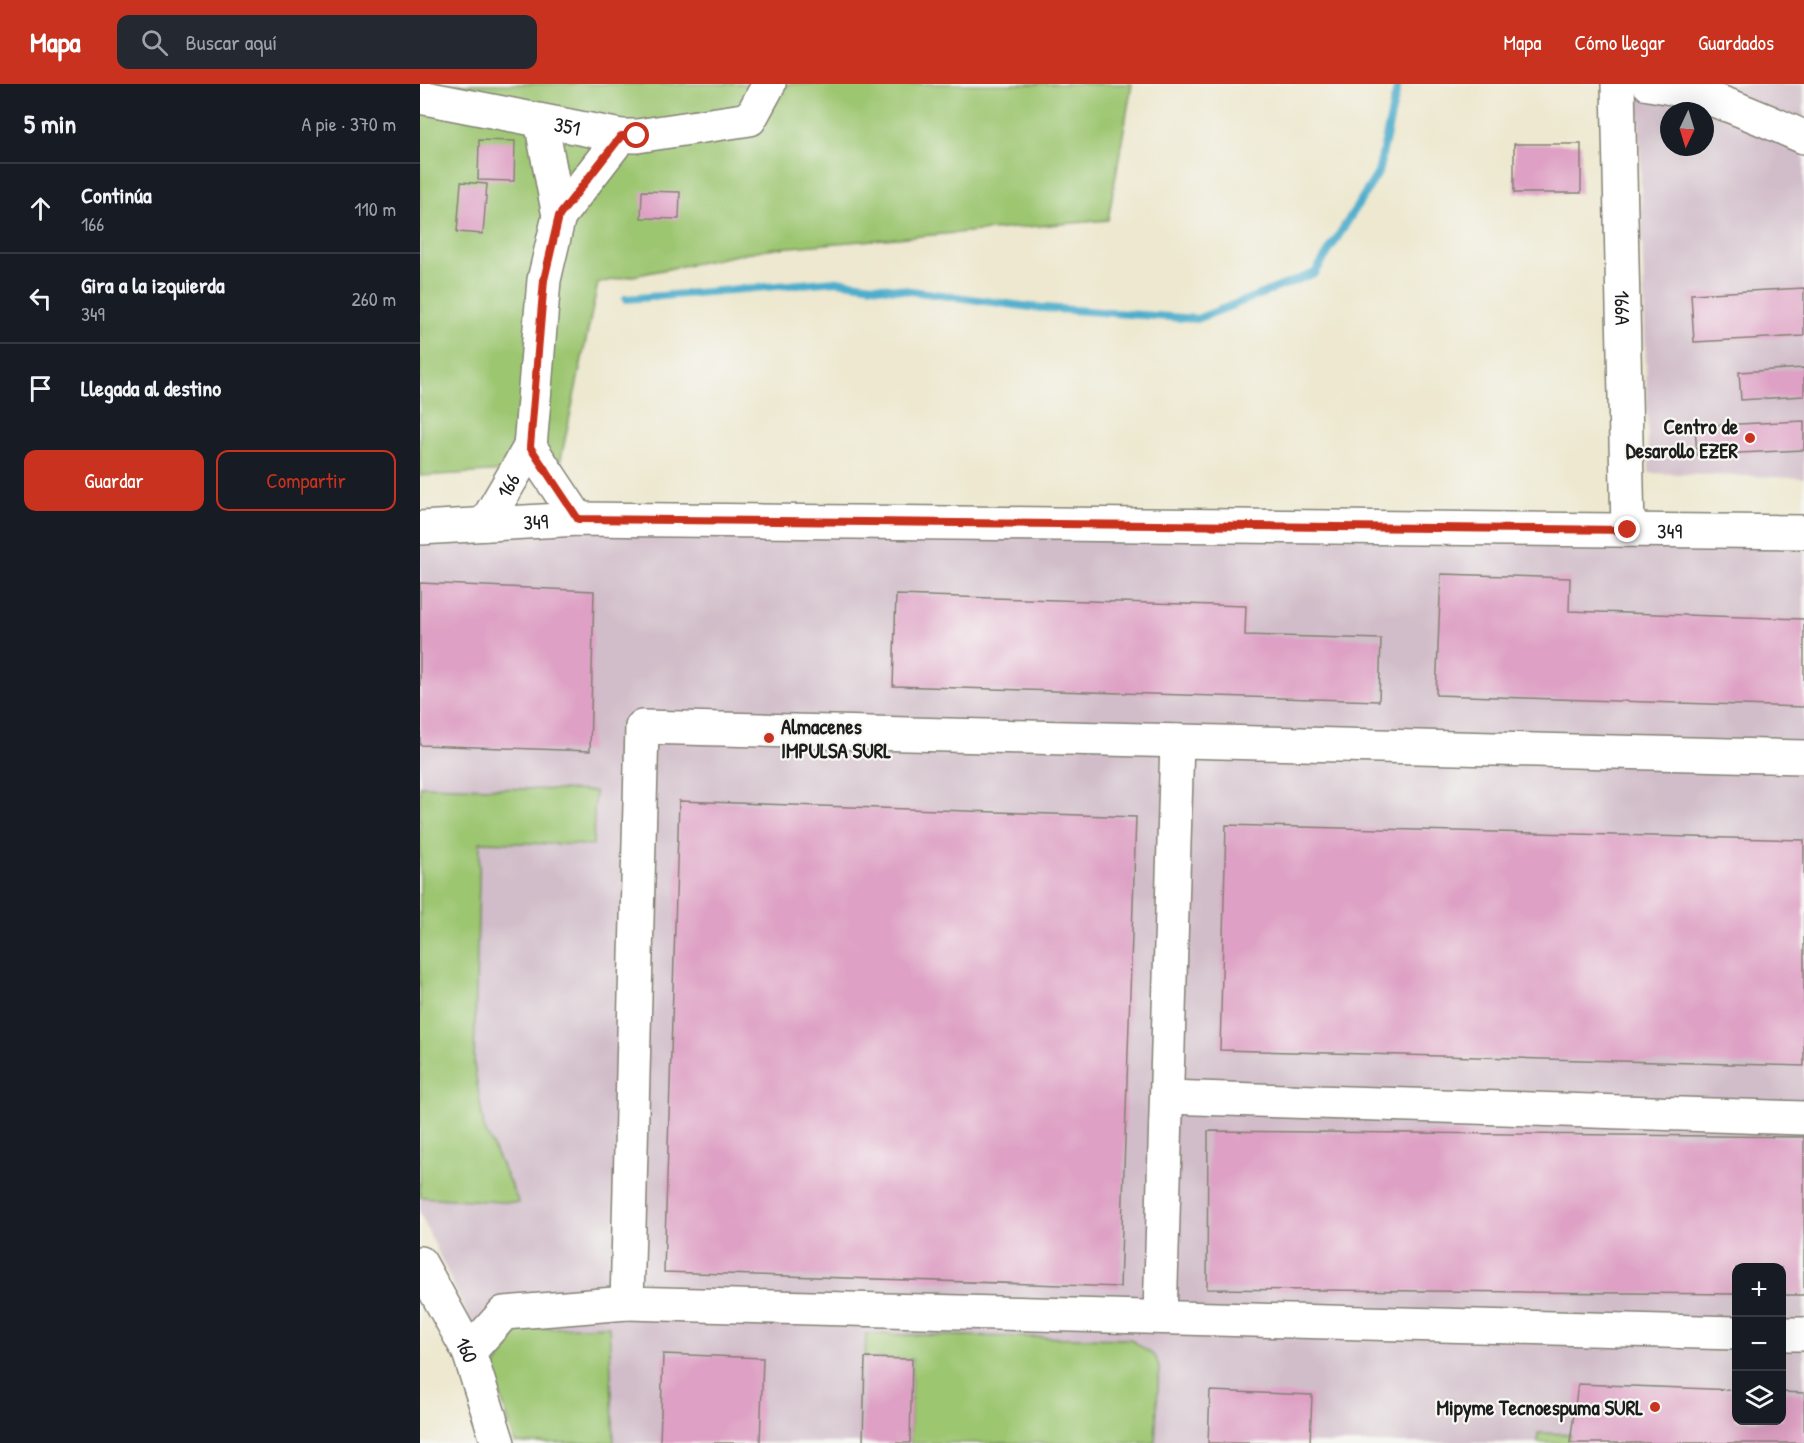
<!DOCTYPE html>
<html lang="es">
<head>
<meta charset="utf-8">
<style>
	body { margin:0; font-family:"Patrick Hand",sans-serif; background:#242831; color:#f1f3f6 }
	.controls { position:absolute; right:18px; bottom:18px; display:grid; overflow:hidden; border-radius:12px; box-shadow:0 6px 24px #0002 }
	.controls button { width:54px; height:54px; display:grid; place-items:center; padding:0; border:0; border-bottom:2px solid #363941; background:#171b24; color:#f1f3f6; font:30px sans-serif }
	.compass { position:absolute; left:1240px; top:18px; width:54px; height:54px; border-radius:50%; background:#171b24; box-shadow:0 6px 24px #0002; rotate:184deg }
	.stop { position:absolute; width:18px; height:18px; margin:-14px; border:4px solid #c8321e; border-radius:50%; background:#fff }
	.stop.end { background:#c8321e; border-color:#fff; box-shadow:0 2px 6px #0008 }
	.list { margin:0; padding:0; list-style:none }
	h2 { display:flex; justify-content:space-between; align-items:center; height:78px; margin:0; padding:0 24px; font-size:26px }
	h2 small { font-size:20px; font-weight:400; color:#9ea1a6 }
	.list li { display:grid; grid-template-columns:39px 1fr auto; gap:18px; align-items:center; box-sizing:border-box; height:90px; padding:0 24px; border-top:2px solid #363941 }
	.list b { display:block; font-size:22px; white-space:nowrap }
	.list p { margin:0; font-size:20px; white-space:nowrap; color:#9ea1a6 }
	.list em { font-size:20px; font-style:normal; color:#9ea1a6 }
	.actions { display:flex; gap:12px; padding:18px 24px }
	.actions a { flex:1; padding:14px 0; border:2px solid #c8321e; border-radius:12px; text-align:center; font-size:21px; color:#c8321e }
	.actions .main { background:#c8321e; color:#fff }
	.icon { flex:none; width:33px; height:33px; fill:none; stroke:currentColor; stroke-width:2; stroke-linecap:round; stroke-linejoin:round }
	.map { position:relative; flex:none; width:1384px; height:1359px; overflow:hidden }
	header { display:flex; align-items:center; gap:36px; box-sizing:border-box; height:84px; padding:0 30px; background:#c8321e; color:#fff }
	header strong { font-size:28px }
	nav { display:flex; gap:33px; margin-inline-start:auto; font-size:21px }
	.search { width:420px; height:54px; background:#242831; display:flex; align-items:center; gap:15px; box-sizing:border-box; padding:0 21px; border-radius:12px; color:#9ea1a6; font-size:22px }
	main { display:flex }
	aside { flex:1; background:#171b24 }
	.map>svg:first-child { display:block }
	.industrial { fill:#d1bdc9; fill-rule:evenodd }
	.green { fill:#9dc671; stroke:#5c7146; stroke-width:1.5 }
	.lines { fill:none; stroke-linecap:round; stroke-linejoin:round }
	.stream { stroke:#4dadcc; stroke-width:8 }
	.building { fill:#dea0c4 }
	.minor-casing { stroke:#848276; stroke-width:36 }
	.minor { stroke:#fff; stroke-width:33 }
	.route { stroke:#c8321e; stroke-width:8 }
	.poi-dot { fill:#c8321e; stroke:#f6f6f2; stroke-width:2 }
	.labels { text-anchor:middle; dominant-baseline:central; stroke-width:4.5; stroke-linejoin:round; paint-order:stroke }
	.street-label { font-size:21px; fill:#1c1c1c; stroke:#f6f6f2 }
	.poi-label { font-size:21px; font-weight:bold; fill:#1c1c1c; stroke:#f6f6f2; text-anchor:end }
</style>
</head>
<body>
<header>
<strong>Mapa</strong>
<div class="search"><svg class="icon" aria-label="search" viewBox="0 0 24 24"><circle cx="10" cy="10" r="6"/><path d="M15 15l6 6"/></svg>Buscar aquí</div>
<nav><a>Mapa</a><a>Cómo llegar</a><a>Guardados</a></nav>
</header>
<main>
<aside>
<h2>5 min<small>A pie · 370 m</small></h2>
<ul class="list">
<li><svg class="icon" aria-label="ahead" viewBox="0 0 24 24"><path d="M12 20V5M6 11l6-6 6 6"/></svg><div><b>Continúa</b><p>166</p></div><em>110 m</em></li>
<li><svg class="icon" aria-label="left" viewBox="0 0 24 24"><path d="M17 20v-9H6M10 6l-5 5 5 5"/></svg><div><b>Gira a la izquierda</b><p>349</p></div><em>260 m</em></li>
<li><svg class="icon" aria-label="arrive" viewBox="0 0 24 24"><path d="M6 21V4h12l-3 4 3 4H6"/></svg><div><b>Llegada al destino</b></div></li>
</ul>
<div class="actions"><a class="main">Guardar</a><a>Compartir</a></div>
</aside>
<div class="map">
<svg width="1384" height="1359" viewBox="0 0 1384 1359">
	<rect width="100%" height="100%" fill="#f6f6f2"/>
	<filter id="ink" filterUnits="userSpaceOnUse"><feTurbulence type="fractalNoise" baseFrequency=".0167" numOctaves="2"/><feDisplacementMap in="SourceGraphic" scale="12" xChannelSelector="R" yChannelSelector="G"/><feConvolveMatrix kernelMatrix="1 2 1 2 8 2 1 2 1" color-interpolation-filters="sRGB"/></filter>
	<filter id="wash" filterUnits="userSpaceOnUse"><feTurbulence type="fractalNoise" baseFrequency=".008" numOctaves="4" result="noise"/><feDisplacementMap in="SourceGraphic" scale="24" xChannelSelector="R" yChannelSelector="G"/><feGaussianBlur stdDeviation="1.35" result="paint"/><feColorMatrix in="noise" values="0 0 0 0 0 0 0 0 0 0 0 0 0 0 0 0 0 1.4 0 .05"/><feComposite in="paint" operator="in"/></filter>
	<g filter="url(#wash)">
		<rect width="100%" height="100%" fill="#ede8cf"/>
		<path class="industrial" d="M1218 0H1384V394L1229 389ZM1249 27H1285V63H1249Z
			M0 444 1384 458V1359H95L73 1287 0 1129ZM1316 1184H1362V1336H1316Z"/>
		<path class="green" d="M0 0H712L688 136 347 165 178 199 139 384 0 392Z
			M0 702 175 707 173 761 60 758 54 980 64 1044 99 1119 0 1113Z
			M189 1242 194 1359H95L73 1287 99 1245Z
			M446 1250 710 1255 736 1273 739 1284 735 1359H490L492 1275 445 1274Z
			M1118 1349 1150 1350V1359H1118Z"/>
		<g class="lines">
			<path class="stream" d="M206 215 416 197 610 223 777 235 895 189 958 89 978 0"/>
		</g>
		<g id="blocks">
			<path class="building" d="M59 56 95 57 94 97 58 96Z
				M1094 60H1161V109H1094Z
				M41 98 67 100 63 150 37 148Z
				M222 107 260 108 259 135 221 134Z
				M1384 204V252L1274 258 1271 210Z
				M1384 284V312L1321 316 1319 288Z
				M1384 337V366L1277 371 1275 342Z
				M1021 490 1150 494 1149 527 1384 535V623L1016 611Z
				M0 499 174 507 170 667 0 661Z
				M476 511 826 522 825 551 961 555 959 617 473 602Z
				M259 717 716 733 700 1203 244 1188Z
				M806 741 1384 756V982L800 966Z
				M788 1047 1384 1053V1211H1362V1184H1316V1210L787 1205Z
				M243 1270 343 1274 340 1359H240Z
				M445 1274 492 1275 490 1359H443Z
				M1158 1300 1316 1306V1336H1362V1308L1384 1309V1359H1150Z
				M790 1307 892 1311 890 1359H788Z"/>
		</g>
	</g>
	<g filter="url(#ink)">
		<use href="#blocks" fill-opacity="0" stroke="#848276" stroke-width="1.5"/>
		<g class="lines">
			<g class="minor-casing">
				<g id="minor">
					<path id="s1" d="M1198 0 1208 446"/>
					<path d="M1229 0C1284 8 1333 31 1384 53"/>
					<path id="s2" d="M0 13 201 52H217L330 35 349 0"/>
					<path d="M121 37 139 132"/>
					<path d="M158 435 110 363 124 196 139 132 201 52"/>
					<path id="s3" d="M65 440 110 363"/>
					<path id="s4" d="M0 444 158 435 1384 448"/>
					<path d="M747 1013 1384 1034"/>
					<path id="s5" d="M0 1179 49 1268 78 1359"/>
					<path d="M740 1233 757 657"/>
					<path d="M1316 1249 207 1219 222 643 1384 673"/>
					<path d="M1362 1250H1384"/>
					<path d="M49 1268 84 1229 207 1219"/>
				</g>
			</g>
			<use href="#minor" class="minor"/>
		</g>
	</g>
	<g class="lines" filter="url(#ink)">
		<path class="route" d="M217 52H201L139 132 124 196 110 363 158 435 1208 446"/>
	</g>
	<g class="poi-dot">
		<circle cx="1330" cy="354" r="6"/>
		<circle cx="349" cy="654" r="6"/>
		<circle cx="1235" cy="1323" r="6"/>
	</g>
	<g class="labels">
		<g class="street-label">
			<text stroke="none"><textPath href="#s2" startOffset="150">351</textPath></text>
			<text stroke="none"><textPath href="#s1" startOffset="224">166A</textPath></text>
			<text stroke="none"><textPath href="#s3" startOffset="45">166</textPath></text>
			<text stroke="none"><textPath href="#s4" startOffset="116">349</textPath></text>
			<text stroke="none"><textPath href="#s4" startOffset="1250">349</textPath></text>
			<text stroke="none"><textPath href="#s5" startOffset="99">160</textPath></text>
		</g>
		<g class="poi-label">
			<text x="1318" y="342">Centro de<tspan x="1318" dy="24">Desarollo EZER</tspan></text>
			<text x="361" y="642" text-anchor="start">Almacenes<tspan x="361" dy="24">IMPULSA SURL</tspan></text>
			<text x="1223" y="1323">Mipyme Tecnoespuma SURL</text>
		</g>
	</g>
</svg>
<div class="controls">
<button>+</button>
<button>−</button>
<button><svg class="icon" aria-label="layers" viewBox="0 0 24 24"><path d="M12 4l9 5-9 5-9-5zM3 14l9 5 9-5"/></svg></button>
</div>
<svg class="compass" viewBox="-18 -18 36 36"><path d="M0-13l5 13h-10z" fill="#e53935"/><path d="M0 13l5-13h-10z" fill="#9ea1a6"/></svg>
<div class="stop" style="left:217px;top:52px"></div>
<div class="stop end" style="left:1208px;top:446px"></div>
</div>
</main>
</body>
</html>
